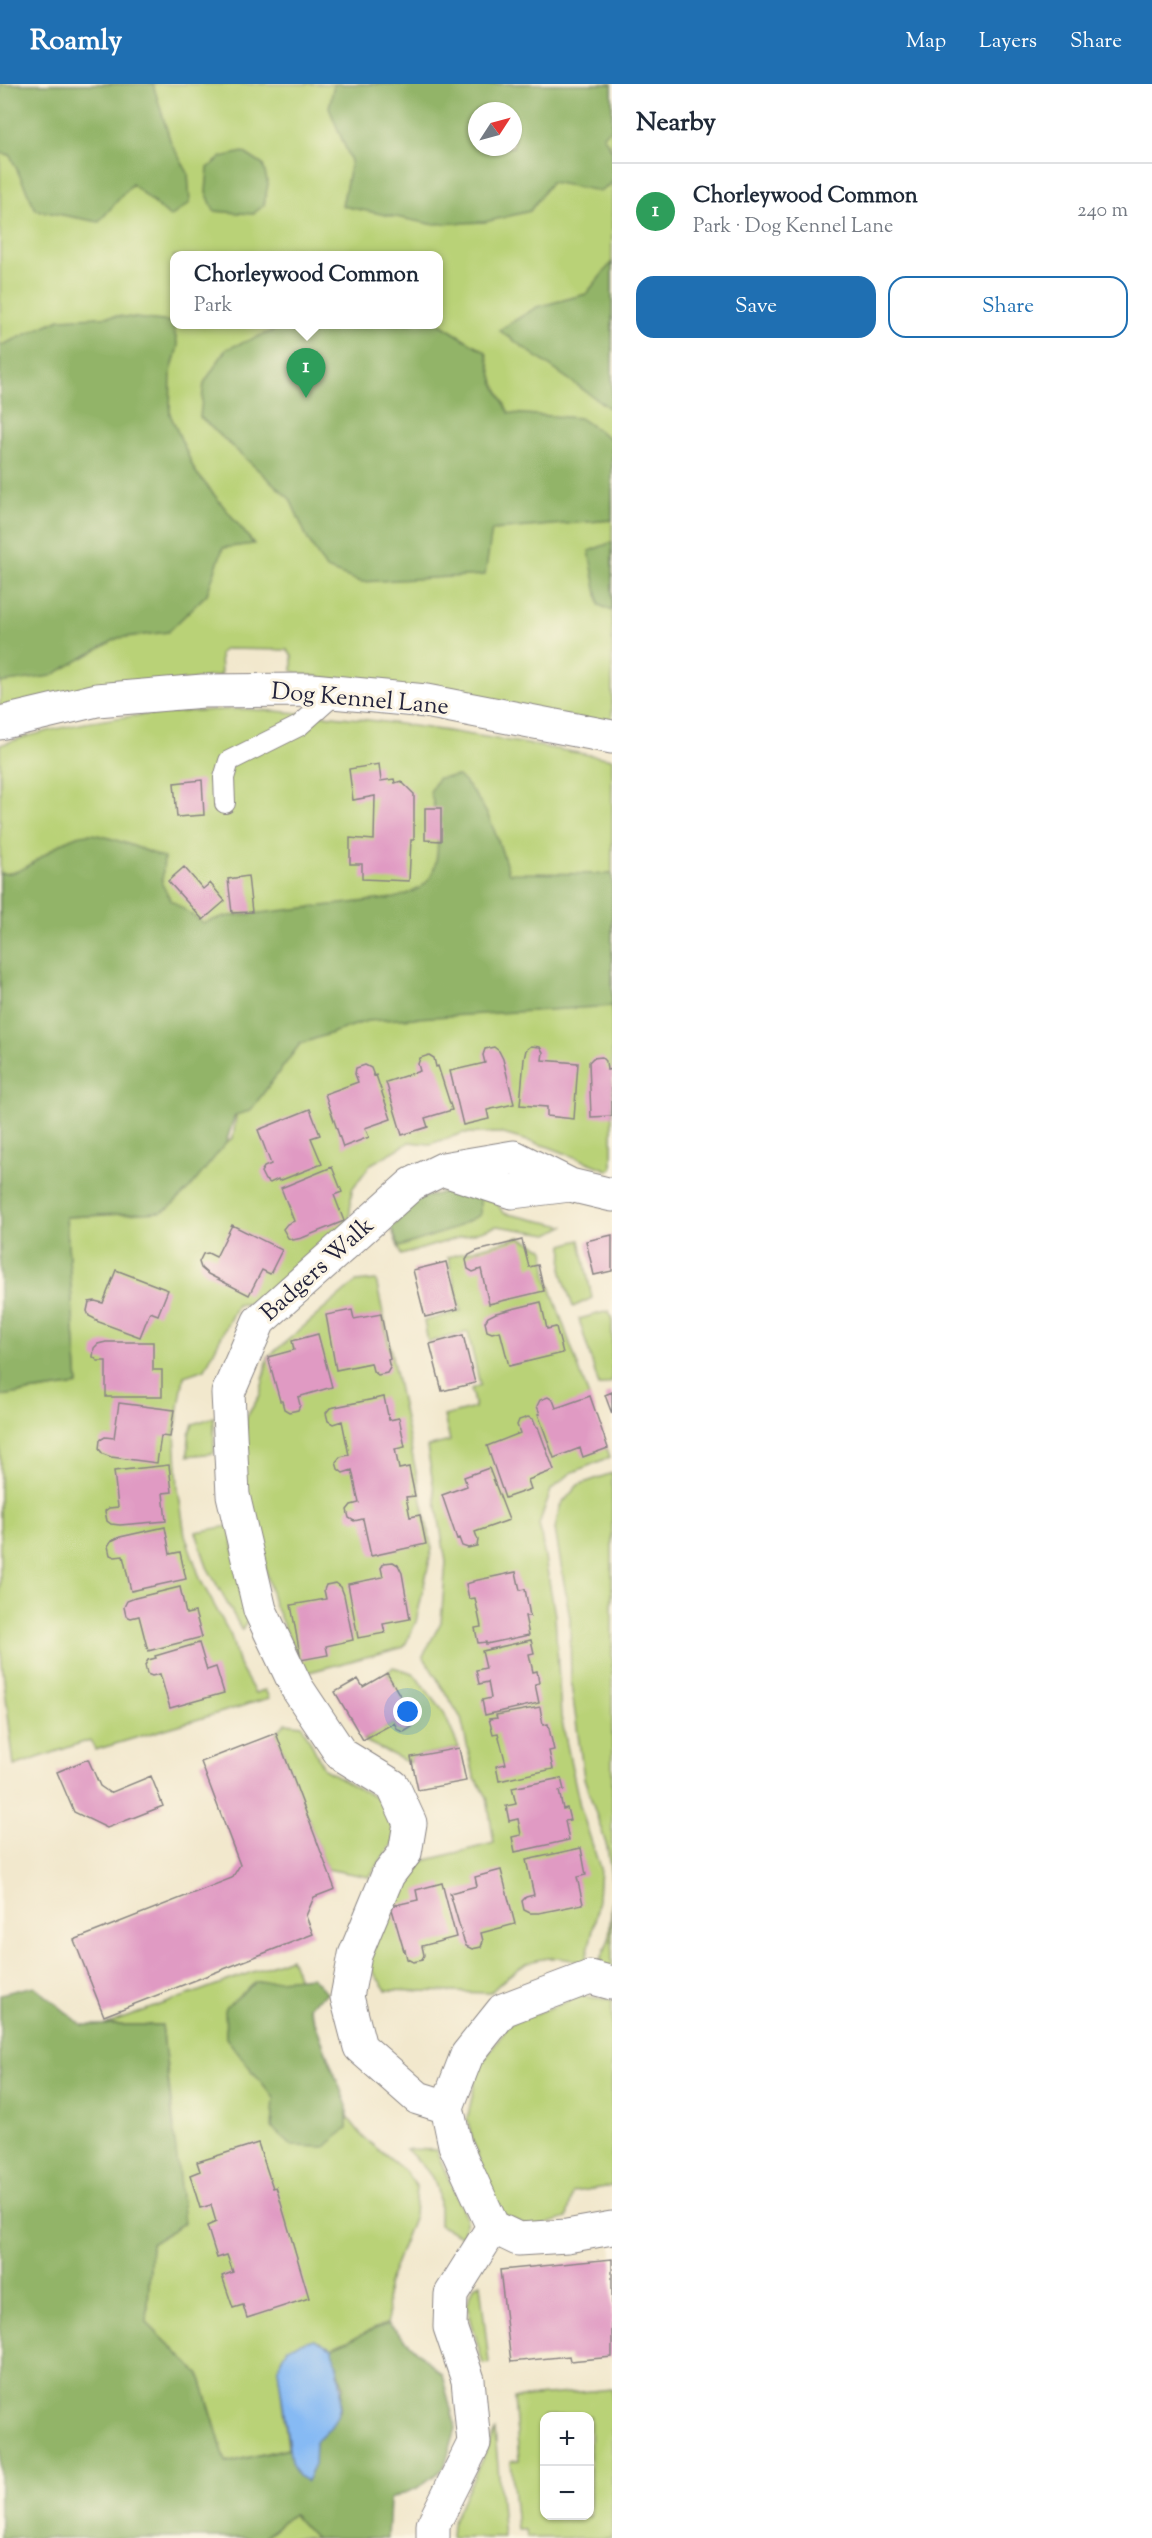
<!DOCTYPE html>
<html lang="en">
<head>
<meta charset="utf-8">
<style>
	body { margin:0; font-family:"Sorts Mill Goudy",serif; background:#f6f6f7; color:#1f2937 }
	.controls { position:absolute; right:18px; bottom:18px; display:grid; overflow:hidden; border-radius:12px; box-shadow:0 2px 4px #0004 }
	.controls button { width:54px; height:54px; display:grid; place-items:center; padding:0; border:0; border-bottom:2px solid #e0e1e3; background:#fff; color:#1f2937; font:30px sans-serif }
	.compass { position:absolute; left:468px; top:18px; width:54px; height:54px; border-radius:50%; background:#fff; box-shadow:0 2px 4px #0004; rotate:54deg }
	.you { position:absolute; left:408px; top:1628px; width:21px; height:21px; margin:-15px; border:4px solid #fff; border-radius:50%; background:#1a73e8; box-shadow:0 0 0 9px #1a73e833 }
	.badge { display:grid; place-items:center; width:39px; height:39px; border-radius:50%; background:#1f6fb2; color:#fff; font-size:20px; font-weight:700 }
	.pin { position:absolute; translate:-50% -50px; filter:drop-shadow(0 2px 3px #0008) }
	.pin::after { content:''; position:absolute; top:32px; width:21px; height:18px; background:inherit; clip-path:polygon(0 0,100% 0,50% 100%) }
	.popup { position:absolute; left:170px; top:167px; width:273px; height:78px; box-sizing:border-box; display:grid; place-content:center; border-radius:12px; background:#fff; filter:drop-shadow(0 2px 4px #0005); font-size:20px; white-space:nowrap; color:#747a83 }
	.popup b { font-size:22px; color:#1f2937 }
	.popup::after { content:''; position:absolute; left:50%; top:100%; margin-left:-12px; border:12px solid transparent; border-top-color:#fff }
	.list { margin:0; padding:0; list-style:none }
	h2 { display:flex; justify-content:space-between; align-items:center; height:78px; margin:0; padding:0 24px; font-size:26px }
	h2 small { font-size:20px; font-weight:400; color:#747a83 }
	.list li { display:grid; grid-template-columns:39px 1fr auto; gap:18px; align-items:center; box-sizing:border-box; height:96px; padding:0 24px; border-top:2px solid #e0e1e3 }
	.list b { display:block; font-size:22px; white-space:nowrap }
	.list p { margin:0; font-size:20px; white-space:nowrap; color:#747a83 }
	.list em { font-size:20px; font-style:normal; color:#747a83 }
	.actions { display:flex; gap:12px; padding:18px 24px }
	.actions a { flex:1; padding:14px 0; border:2px solid #1f6fb2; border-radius:18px; text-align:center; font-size:21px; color:#1f6fb2 }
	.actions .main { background:#1f6fb2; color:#fff }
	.map { position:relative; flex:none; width:612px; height:2454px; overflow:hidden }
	header { display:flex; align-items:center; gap:36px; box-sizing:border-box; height:84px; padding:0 30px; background:#1f6fb2; color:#fff }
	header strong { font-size:28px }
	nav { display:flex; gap:33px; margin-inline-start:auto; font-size:21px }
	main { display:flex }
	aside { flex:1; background:#fff }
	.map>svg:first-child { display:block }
	.green { fill:#b9d277; stroke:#6e7a59; stroke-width:1.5; fill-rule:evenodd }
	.forest { fill:#92b468; stroke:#5a6b52; stroke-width:1.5; fill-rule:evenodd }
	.water { fill:#86baf4; stroke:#546e98; stroke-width:1.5 }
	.building { fill:#e09ac3 }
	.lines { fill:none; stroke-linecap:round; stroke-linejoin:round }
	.lane-casing { stroke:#8a8584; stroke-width:22 }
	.street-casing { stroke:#8a8584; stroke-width:35 }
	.lane { stroke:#fff; stroke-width:20 }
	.street { stroke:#fff; stroke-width:33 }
	.labels { text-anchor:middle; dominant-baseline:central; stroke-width:6; stroke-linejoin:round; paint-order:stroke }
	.street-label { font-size:24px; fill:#22223b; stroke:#fcf5e5 }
</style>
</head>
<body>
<header>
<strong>Roamly</strong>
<nav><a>Map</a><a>Layers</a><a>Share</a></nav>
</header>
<main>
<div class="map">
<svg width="612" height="2454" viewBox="0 0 612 2454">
	<rect width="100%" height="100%" fill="#fcf5e5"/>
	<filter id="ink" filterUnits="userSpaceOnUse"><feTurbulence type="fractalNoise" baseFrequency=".0167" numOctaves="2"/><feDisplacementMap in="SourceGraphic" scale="12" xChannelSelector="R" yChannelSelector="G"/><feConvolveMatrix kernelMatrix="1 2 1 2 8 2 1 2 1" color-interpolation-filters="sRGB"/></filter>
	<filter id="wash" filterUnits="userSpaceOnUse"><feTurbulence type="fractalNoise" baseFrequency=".008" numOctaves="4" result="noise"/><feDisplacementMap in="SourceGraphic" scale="24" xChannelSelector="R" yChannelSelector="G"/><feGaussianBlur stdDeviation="1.35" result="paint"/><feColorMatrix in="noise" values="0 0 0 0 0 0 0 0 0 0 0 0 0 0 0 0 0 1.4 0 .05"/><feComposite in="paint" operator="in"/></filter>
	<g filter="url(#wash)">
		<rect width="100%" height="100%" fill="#f2e8cd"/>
		<path class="green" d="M0 0H612V640L301 590 292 587V572L287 566 225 565 220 569 221 591 0 627ZM477 27H513V63H477ZM174 172H438V240H174Z
			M242 625C367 631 489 653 612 675V858L413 869 0 1129V661C81 633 158 628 242 625Z
			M612 865V1085L608 1086 549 1063 500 1049H463L430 1060 410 1058 371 1080 352 1105 349 1139 259 1218 237 1221 205 1285 184 1292 175 1348 178 1404 185 1451 201 1497 231 1552 239 1581 255 1609 265 1606 269 1614 95 1666 90 1656 14 1682 0 1561V1312L78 1301 66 1133 106 1131 233 1054 243 982 237 918Z
			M448 1107 496 1117 503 1129 564 1142 549 1150 497 1142 401 1171 391 1143Z
			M520 1153 544 1165 547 1194 610 1373 571 1389 551 1406 539 1440 555 1531 561 1633 580 1722 600 1784 597 1828 585 1880C541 1865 520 1879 490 1909L386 1906 368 1881 387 1826 412 1780 494 1759 487 1713 474 1692 461 1634 423 1572 441 1538 446 1478 427 1363 450 1357 444 1332 475 1324 471 1305 480 1301 468 1248 428 1258 424 1237 461 1227 448 1173Z
			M580 1156 592 1214 573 1223 562 1189 563 1161Z
			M376 1196 432 1465 416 1538 404 1563 305 1589 274 1520 243 1392 246 1334 260 1311 268 1273 356 1198Z
			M609 1227 612 1237V1298L599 1302 579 1235Z
			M214 1333V1369L188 1372 189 1350 193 1340Z
			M612 1389V1797L607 1763 584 1694 571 1600 570 1534 555 1445 560 1422 578 1401Z
			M229 1442 249 1535 242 1546 207 1483 196 1448Z
			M393 1583 413 1589 443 1627 459 1664 412 1673 409 1679 363 1656 394 1639 398 1646 404 1648 412 1643 410 1629 387 1589Z
			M286 1639 302 1641 324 1685 387 1720 395 1740 394 1758 369 1793 327 1785 276 1649Z
			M612 1814V1883L597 1885 609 1855Z
			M291 1874 332 1984V2000L346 2031 364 2054 405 2087 416 2102 414 2131 387 2202 388 2239 332 2264 314 2255 288 2263 278 2285 288 2364 226 2379 200 2291 147 2239 151 2160 174 2043 162 1941H105Z
			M581 1912 612 1916V2102L573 2108 567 2134 533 2144 498 2128 484 2094 467 2036 478 1985 509 1940Z
			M406 2065 436 2066 466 2134 463 2153 439 2141C440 2098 437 2095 406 2065Z
			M480 2199 489 2279 483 2280 467 2221 474 2202Z
			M612 2305V2454H527L526 2446H517L511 2377 519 2376 514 2314ZM544 2332H590V2432H544Z
			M495 2347 504 2454H451L452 2440Z
			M293 2430 315 2454H263Z"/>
		<path class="forest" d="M0 0H153L171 59 188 89 190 119 170 133 132 100 99 138 36 126 10 71 0 69Z
			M334 0H612V44L603 51 612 67V99L600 107 551 98 530 127 485 138 430 140 342 122 351 77 329 24ZM477 27H513V63H477Z
			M243 68 263 81 268 100 264 121 253 130 214 127 206 108 208 84 222 73Z
			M612 178V326L499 246 537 223 586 210Z
			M117 232 172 238 178 262 171 288 170 330 195 387 254 460 223 464 207 510 168 548 118 554 51 592 0 599V262L60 235Z
			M438 239 486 268 494 299 509 329 580 334 612 356V436L492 446 485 491 361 498 326 485 308 456 290 415 200 333 204 299 226 265 288 241Z
			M612 458V527L599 521 589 467Z
			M458 692C489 720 496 751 509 789L612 790V922L367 937 300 960 250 1027 235 1031 226 1059 190 1104 169 1124 161 1128 66 1133 78 1301 0 1312V789C29 794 55 752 88 750 106 750 147 767 164 774L162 800 171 816 203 839 223 833 395 814C408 810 424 805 431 792 442 771 438 730 430 708L438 694Z
			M448 1107 480 1114V1131L450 1146 399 1163 391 1143 418 1115Z
			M312 1893 327 1909 308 1922 347 2022V2045L324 2063 292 2062 272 2044 274 2014 226 1954 225 1924 256 1898Z
			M34 1902 82 1941H162L184 2139 151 2160 147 2239 200 2291 226 2379 314 2358 340 2327 343 2302 332 2264 388 2239 442 2291 456 2344 444 2384 417 2404 390 2415 388 2454H315L293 2430 263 2454H0V1910Z"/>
		<path class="water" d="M314 2255 332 2264C343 2303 351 2331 315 2358L314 2382 307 2397 298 2392 291 2378 278 2285 288 2263Z"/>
		<g id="blocks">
			<path class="building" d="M379 680 381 697 394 695 395 699 401 697 414 710V756H411L409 797 362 795V780H350V754L374 756 375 712 353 716 349 685Z
				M202 696 204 731 177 733 174 699Z
				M425 724H441V757L425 756Z
				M184 783 203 805 210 799 225 817 203 836 168 797Z
				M248 792 252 828 232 829 228 795Z
				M531 962 540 963 543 968 542 976 578 979 574 1035 547 1032V1023L520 1021 524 975 526 966Z
				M494 963 499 967 503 975 514 1020 487 1026 489 1035 463 1041 450 987 485 979 483 971 485 965Z
				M429 971 434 974 436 983 438 982 452 1026 425 1034 428 1043 402 1051 386 998 420 987 418 980 420 974Z
				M602 973 606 977 607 986 612 985V1032L591 1033 589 978 593 974Z
				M365 981 371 984 374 992 376 991 391 1035 365 1044 369 1053 343 1063 325 1010 358 998 355 990 356 984Z
				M310 1025 320 1051 311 1054 322 1080 279 1097 278 1095 270 1099 265 1096 261 1088 264 1083 271 1080 258 1046Z
				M332 1083 342 1108 334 1111 344 1137 302 1154 293 1156 288 1154 283 1145 287 1140 294 1137 281 1104Z
				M232 1141 282 1166 270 1190 262 1186 249 1211 208 1190 201 1184 199 1178 203 1170 208 1169 216 1173Z
				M612 1151V1187L594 1191 586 1157Z
				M522 1156 529 1183 538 1181 544 1207 489 1220 481 1185 473 1188 468 1185 466 1176 469 1171 477 1167Z
				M446 1178 458 1225 425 1233 413 1186Z
				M116 1186 168 1206 158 1231 150 1228 140 1253 96 1237 97 1236 89 1232 87 1227 89 1218 95 1217 103 1219Z
				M541 1218 547 1245 556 1243 563 1269 509 1282 500 1247 492 1249 487 1247 485 1238 488 1233 496 1229Z
				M352 1226 354 1235 381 1230 390 1275 388 1276 390 1284 387 1289 378 1291 373 1287 371 1279 336 1286 326 1231Z
				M318 1250 332 1303 298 1313 300 1321 298 1326 289 1328 284 1325 282 1317H280L268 1273 294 1266 292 1257Z
				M463 1251 475 1299 442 1307 430 1260Z
				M106 1258H153V1286H162V1313H106V1277H98L93 1273 94 1264 98 1260Z
				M612 1308V1330L605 1311Z
				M590 1312 608 1364 583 1373 580 1364 554 1374 538 1330H540L537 1322 540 1316 548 1313 553 1316 556 1324Z
				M384 1313 389 1336 399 1334 405 1363 395 1365 399 1385 409 1383 415 1412 406 1413 410 1433 420 1431 426 1460 371 1472 363 1435 354 1437 349 1434 347 1426 351 1421 359 1419 352 1386 343 1389 338 1385 336 1378 340 1373 349 1371 342 1337 333 1340 328 1337 326 1329 330 1324Z
				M119 1319 174 1326 170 1353 161 1352 157 1379 111 1373 103 1370 99 1365 100 1356 105 1353 114 1354Z
				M528 1333 533 1335 536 1343H538L554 1386 528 1396 531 1405 505 1414 487 1362 520 1349 517 1341 519 1336Z
				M169 1381 172 1408 163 1409 166 1437 120 1441 111 1440 107 1437 105 1427 109 1424 118 1423 114 1387Z
				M489 1384 509 1436 475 1448 478 1456 477 1462 468 1464 462 1462 459 1454 457 1455 442 1411 467 1402 464 1393Z
				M165 1443 170 1470 180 1468 186 1495 131 1507 123 1472 115 1473 110 1471 108 1462 111 1457 120 1453Z
				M393 1478 398 1481 402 1489 410 1535 383 1540 385 1549 358 1554 348 1500 383 1493 381 1484 384 1479Z
				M516 1488 520 1506 525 1505 530 1532H525L529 1551 486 1560V1558L478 1559 475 1544 481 1543 475 1514 469 1515 466 1500 473 1498V1497Z
				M336 1499 341 1503 344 1511 353 1556 326 1562 328 1571 301 1576 291 1521 326 1515 324 1506 326 1501Z
				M180 1503 186 1530 195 1528 202 1553 148 1567 139 1532 131 1534 126 1532 124 1523 127 1517 135 1514Z
				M531 1556 534 1569 529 1570 533 1588 537 1587 539 1599 535 1600 539 1619 485 1631 482 1616 491 1614 488 1598 479 1600 476 1586 486 1584 482 1567Z
				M199 1559 207 1586 216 1583 224 1609 170 1624 160 1590 152 1592 147 1590 145 1581 148 1576 156 1574 155 1572Z
				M387 1589 410 1629 414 1637 412 1643 404 1648 398 1646 394 1639 363 1656 335 1608 358 1595 363 1603Z
				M540 1623 543 1641 548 1640 554 1666 549 1667 553 1685 499 1697 496 1682 506 1680 498 1649 493 1650 489 1635 497 1634 496 1631Z
				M276 1649 335 1805 314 1813 306 1832 313 1850 104 1932 74 1856 232 1794 240 1781 201 1678Z
				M459 1664 466 1697 418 1706 411 1673Z
				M88 1675 100 1702 110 1709 151 1692 163 1722 107 1744 74 1728 57 1688Z
				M561 1694 564 1706 559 1707 563 1725 567 1724 570 1736 565 1737 569 1756 515 1768 512 1753 521 1751 518 1735 509 1737 506 1722 516 1720 512 1704Z
				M581 1764 586 1791 577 1793 583 1820 539 1829H530L524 1826 522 1817 526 1813 534 1811 526 1776Z
				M501 1786 515 1840 481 1849 483 1857 481 1863 472 1865 466 1862 463 1854 450 1809 477 1802 475 1793Z
				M442 1799 456 1853 422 1862 424 1871 422 1876 413 1878 407 1875 405 1866 404 1867 391 1822 418 1816 416 1806Z
				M258 2059 273 2104 276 2103 278 2109 309 2214 247 2234 243 2221 233 2224 222 2192 233 2188 227 2171 217 2174 207 2142 216 2138 211 2121 200 2124 190 2091 200 2087 197 2078Z
				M612 2175V2273L570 2277 569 2272 511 2278 500 2186Z"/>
		</g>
	</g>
	<g filter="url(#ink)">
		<use href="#blocks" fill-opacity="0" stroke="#8a8584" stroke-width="1.5"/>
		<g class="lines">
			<g class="lane-casing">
				<path id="lane" d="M225 719 224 694 229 677 299 642 336 609"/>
			</g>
			<g class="street-casing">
				<path id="street" d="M0 639 97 616 203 607 312 606 426 617 612 653
					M448 1087 512 1108 570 1101
					M612 1899 590 1893 503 1926 467 1971 447 2023 455 2061 493 2143 518 2155 567 2152 612 2144
					M447 2023 418 2014 360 1963 347 1913 355 1871 388 1791 405 1769 410 1739 393 1702 341 1670 297 1604 260 1526 233 1411 228 1309 259 1237 412 1100 443 1085 514 1073 570 1101 612 1111
					M433 2454V2441L474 2359 468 2296 450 2243 451 2210 493 2143"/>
			</g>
			<use href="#lane" class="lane"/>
			<use href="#street" class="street"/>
		</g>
	</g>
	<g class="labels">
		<g class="street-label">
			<text transform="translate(360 616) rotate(5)">Dog Kennel Lane</text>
			<text transform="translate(318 1186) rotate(-42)">Badgers Walk</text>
		</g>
	</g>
</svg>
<div class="controls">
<button>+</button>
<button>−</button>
</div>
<svg class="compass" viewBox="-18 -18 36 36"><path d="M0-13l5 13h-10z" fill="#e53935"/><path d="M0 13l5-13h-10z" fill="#747a83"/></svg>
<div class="you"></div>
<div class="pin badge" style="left:306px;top:314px;background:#2e9e5b">1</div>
<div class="popup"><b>Chorleywood Common</b>Park</div>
</div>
<aside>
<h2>Nearby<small></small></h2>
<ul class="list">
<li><span class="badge" style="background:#2e9e5b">1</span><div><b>Chorleywood Common</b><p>Park · Dog Kennel Lane</p></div><em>240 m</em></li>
</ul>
<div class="actions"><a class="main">Save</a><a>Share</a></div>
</aside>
</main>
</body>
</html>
